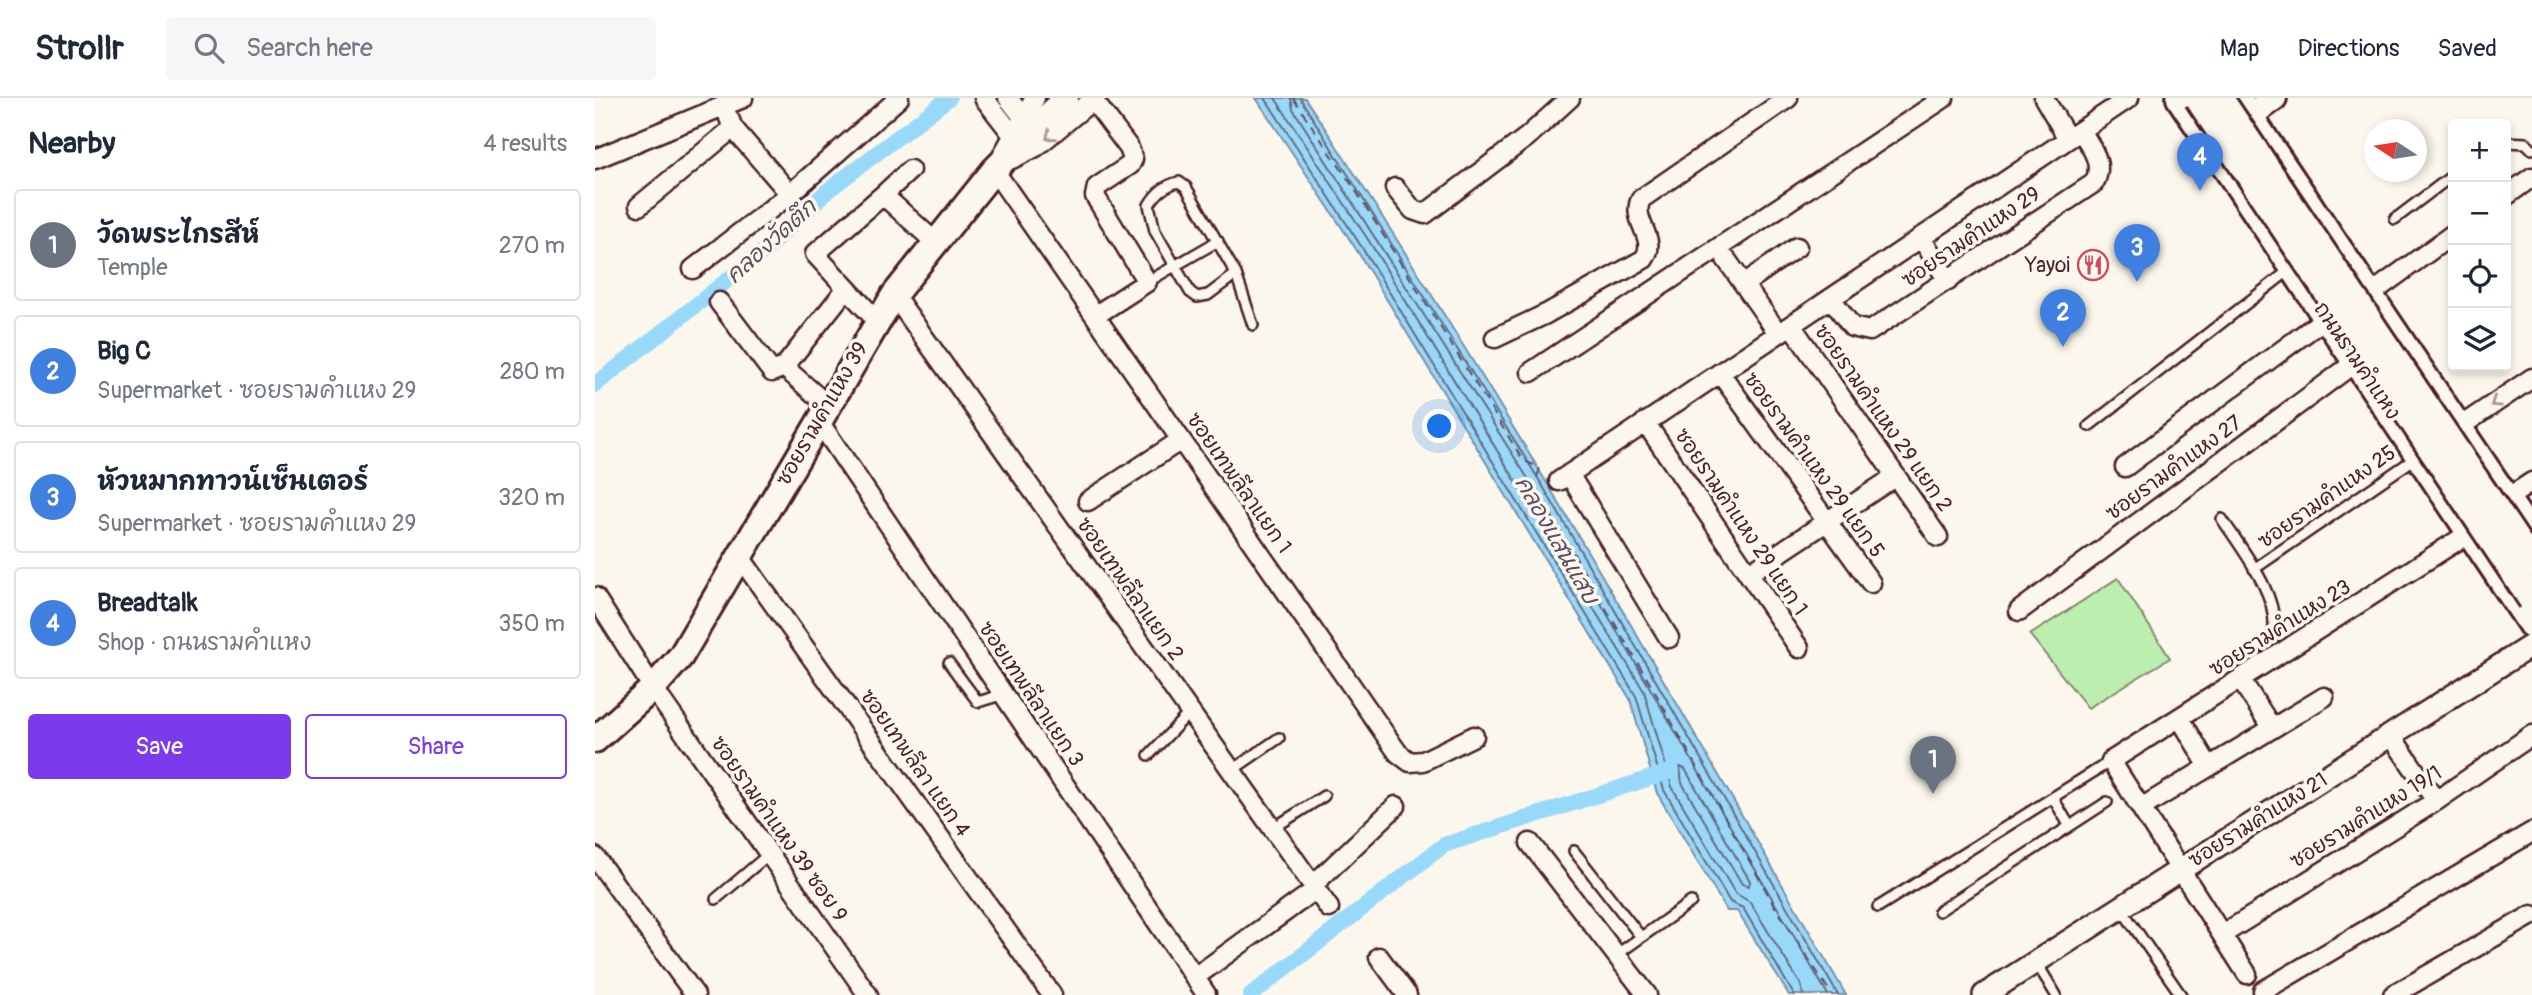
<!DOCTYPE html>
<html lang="en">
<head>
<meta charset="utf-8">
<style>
	body { margin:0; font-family:Pangolin,"Playpen Sans Thai",sans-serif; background:#f6f6f7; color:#1f2937 }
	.controls { position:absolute; right:21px; top:21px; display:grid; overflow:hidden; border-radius:7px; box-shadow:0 4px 10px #0003 }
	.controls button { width:63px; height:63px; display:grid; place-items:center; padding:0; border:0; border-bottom:2px solid #e0e1e3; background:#fff; color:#1f2937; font:35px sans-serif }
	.compass { position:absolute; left:1769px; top:21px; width:63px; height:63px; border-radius:50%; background:#fff; box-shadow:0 4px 10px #0003; rotate:282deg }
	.you { position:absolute; left:845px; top:329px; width:24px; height:24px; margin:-18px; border:5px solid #fff; border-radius:50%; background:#1a73e8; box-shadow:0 0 0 10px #1a73e833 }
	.badge { display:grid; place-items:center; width:46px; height:46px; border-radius:50%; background:#7c3aed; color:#fff; font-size:23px; font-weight:700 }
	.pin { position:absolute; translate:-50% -58px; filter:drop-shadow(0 2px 4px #0008) }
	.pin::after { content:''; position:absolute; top:37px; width:24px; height:21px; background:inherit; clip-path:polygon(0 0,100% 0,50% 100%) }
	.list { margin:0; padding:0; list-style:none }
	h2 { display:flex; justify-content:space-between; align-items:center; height:91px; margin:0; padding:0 28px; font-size:30px }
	h2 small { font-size:23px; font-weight:400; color:#747a83 }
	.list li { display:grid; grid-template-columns:46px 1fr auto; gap:21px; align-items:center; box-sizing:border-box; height:112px; margin:0 14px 14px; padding:0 14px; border:2px solid #e0e1e3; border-radius:7px }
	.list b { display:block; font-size:26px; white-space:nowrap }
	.list p { margin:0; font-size:23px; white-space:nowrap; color:#747a83 }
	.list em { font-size:23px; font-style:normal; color:#747a83 }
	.actions { display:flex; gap:14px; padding:21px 28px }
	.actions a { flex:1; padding:16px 0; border:2px solid #7c3aed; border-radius:7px; text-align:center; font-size:24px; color:#7c3aed }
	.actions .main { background:#7c3aed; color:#fff }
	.icon { flex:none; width:38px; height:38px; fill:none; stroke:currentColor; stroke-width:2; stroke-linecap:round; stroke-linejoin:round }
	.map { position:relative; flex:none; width:1937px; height:897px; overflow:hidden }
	header { display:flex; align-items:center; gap:42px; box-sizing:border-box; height:98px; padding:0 35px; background:#fff; border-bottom:2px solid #e0e1e3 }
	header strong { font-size:33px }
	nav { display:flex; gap:38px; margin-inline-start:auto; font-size:24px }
	.search { width:490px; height:63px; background:#f6f6f7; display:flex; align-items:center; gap:18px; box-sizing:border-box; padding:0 24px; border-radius:7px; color:#747a83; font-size:26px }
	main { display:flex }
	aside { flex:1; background:#fff }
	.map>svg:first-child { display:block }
	.green { fill:#bcefaf; stroke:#83876d; stroke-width:2 }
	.water { fill:#98d9fa; stroke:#798fa7; stroke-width:2 }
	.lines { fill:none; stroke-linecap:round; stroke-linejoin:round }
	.shore { stroke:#69697e; stroke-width:2 }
	.canal { stroke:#98d9fa; stroke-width:16 }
	.ferry { stroke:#5e4e5f; stroke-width:2; stroke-dasharray:9 7; stroke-linecap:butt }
	.service-casing { stroke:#4a1f2b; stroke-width:14 }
	.minor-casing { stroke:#4a1f2b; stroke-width:23 }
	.tertiary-casing { stroke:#4a1f2b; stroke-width:26 }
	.secondary-casing { stroke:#4a1f2b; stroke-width:30 }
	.primary-casing { stroke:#4a1f2b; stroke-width:32 }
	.service { stroke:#fbf7ec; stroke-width:9 }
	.minor { stroke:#fbf7ec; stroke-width:18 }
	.tertiary { stroke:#fbf7ec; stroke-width:21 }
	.secondary { stroke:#fbf7ec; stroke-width:24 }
	.primary { stroke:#fbf7ec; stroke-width:26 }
	.primary-bridge-casing { stroke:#4a1f2b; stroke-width:32; stroke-linecap:butt }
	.primary-bridge { stroke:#fbf7ec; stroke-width:26 }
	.oneway { stroke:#ab9695 }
	.labels { text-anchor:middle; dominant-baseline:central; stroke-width:7; stroke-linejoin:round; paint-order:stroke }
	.street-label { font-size:21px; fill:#4a1f2b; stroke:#fbf7ec }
	.poi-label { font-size:21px; fill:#4a1f2b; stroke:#fbf7ec; text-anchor:end }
	.water-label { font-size:23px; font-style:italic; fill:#5e4e5f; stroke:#fbf7ec }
</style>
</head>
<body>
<header>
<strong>Strollr</strong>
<div class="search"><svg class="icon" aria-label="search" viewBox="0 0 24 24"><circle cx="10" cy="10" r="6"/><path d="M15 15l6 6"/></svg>Search here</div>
<nav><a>Map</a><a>Directions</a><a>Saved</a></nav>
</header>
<main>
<aside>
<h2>Nearby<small>4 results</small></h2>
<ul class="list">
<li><span class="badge" style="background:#6b7280">1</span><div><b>วัดพระไกรสีห์</b><p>Temple</p></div><em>270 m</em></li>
<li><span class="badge" style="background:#3f7fe0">2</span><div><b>Big C</b><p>Supermarket · ซอยรามคำแหง 29</p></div><em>280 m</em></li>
<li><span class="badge" style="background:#3f7fe0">3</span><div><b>หัวหมากทาวน์เซ็นเตอร์</b><p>Supermarket · ซอยรามคำแหง 29</p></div><em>320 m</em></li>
<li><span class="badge" style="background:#3f7fe0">4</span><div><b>Breadtalk</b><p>Shop · ถนนรามคำแหง</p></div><em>350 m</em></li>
</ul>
<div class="actions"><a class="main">Save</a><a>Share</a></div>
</aside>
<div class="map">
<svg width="1937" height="897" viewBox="0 0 1937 897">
	<rect width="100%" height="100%" fill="#fbf7ec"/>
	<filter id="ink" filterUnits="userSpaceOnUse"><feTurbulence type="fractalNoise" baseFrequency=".0143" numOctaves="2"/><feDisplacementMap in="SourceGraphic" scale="14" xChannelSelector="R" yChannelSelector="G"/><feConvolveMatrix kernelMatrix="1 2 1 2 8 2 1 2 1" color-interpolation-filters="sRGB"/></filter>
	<g filter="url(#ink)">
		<path class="green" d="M1523 480 1575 560 1493 610 1435 537Z"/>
		<path class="water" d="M661 0H710C903 291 1076 595 1251 897H1194L1142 813H1132L1062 695 1035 601 761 151Z"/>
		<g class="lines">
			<path class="shore" d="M670 0 766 148 1041 598 1069 692 1135 804 1148 810 1199 897
				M680 0 774 143 1049 593 1077 689 1140 795 1155 804 1206 887 1208 897
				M696 0 698 11 939 390 1233 897
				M705 0 946 385 1243 897
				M1085 669 1090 671 1155 783 1154 788 1147 786 1087 685Z"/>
			<path class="canal" d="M0 287 168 154 231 94 354 0
				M656 897 849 747 1077 673"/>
			<path class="ferry" d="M698 0 759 90 928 362 945 370 939 388 1060 594 1179 807 1237 897"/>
			<g class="service-casing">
				<path id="service" d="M1911 44 1931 45 1937 51
					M1610 71 1622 58
					M1800 121 1858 77
					M641 176 613 197 602 199 595 194 560 133 554 107C561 95 570 87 584 84L591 89 641 176 658 227
					M552 184 623 143
					M1494 328 1697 170
					M1627 421C1646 450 1689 503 1677 539L1635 566
					M1659 471 1822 359
					M354 565 383 604 409 596
					M554 657 595 614
					M636 673 684 640
					M1458 700 1474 727
					M677 731 729 698
					M979 753 1046 839
					M121 801 174 756
					M1283 809 1516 663
					M1525 809 1586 897
					M1344 813 1512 704
					M1021 857 1096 804
					M1441 864 1461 897"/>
			</g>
			<g class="minor-casing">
				<path id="minor" d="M389 0 417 36
					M413 0 427 18
					M1449 0 1473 41
					M498 2 534 50 538 61 535 67 502 89 500 98 552 184 501 217
					M134 20 138 30 195 96
					M408 56 440 0
					M0 61 148 0
					M417 61 441 49 500 0
					M399 72 803 655 815 664 828 663 879 638
					M800 90 818 112 830 116 932 39 975 0
					M288 97 315 72
					M1911 98 1937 79
					M44 108 138 30
					M1326 139 1353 183
					M1131 161 1183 235
					M98 171 195 96 304 0
					M1149 186 1202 149
					M299 197 734 810
					M1773 198 1858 136
					M1236 200 1257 229 1275 233 1499 85C1510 65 1496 50 1486 32
					M124 204 177 274 189 269 232 307
					M282 223 220 156 288 97 340 144
					M1196 227 1343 439
					M900 240 951 216 1049 161C1064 140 1035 123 1046 101L1193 0
					M189 269 251 191
					M936 274 1349 0
					M1125 275 1276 485
					M223 322 611 896
					M1050 324 1204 550
					M1863 330 1937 280
					M1530 369 1732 219
					M974 376 1074 540
					M964 383 1534 0
					M1911 401 1937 384
					M493 403 586 342
					M145 459 457 897
					M1154 475 1301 378
					M0 499 58 590 273 897
					M1424 513 1762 263
					M1646 582 1677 630
					M1585 620 1614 669
					M1797 639 1841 703
					M1546 710 1729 599
					M935 745 1052 897
					M0 759 100 897
					M717 788 801 708
					M1628 836 1841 703 1937 637
					M784 859 812 897
					M1652 876 1516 663 1876 434
					M600 879 720 792
					M1670 897 1668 893 1937 734
					M1798 897 1937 817"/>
			</g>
			<g class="tertiary-casing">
				<path id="tertiary" d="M1389 897 1937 547"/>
			</g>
			<g class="secondary-casing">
				<path id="secondary" d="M1655 18 1679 0
					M0 642 58 590 86 558 299 197 399 72 471 0"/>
			</g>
			<g class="primary-casing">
				<path id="primary" d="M1585 0 1937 527
					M1642 0 1937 439"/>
			</g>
			<use href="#service" class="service"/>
			<use href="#minor" class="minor"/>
			<use href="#tertiary" class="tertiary"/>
			<use href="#secondary" class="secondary"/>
			<use href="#primary" class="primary"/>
			<g class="primary-bridge-casing">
				<path id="primary-bridge" d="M1603 0 1937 502
					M1627 4 1937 466"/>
			</g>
			<use href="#primary-bridge" class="primary-bridge"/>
		</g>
		<defs><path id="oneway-chevron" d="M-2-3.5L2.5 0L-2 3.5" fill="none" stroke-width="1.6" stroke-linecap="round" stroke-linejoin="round" transform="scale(1.75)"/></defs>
		<g class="oneway">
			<use href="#oneway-chevron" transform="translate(455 38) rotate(141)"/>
			<use href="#oneway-chevron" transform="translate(1900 305) rotate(146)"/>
		</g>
	</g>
	<defs>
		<g id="restaurant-ring" transform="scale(1.575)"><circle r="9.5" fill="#fbf7ec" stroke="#d1495b" stroke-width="1.5"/><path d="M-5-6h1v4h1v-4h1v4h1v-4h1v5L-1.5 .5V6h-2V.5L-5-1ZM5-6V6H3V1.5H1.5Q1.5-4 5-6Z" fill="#d1495b"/></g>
	</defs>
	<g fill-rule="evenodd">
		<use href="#restaurant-ring" x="1498" y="167"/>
	</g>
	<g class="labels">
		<g class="street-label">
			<text transform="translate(1376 139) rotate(-34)">ซอยรามคำแหง 29</text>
			<text transform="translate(1762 263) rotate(56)">ถนนรามคำแหง</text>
			<text transform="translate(227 316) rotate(-60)">ซอยรามคำแหง 39</text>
			<text transform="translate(1288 320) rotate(55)">ซอยรามคำแหง 29 แยก 2</text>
			<text transform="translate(1219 367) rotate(54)">ซอยรามคำแหง 29 แยก 5</text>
			<text transform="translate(1579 370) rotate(-36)">ซอยรามคำแหง 27</text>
			<text transform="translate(644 385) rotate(55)">ซอยเทพลีลาแยก 1</text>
			<text transform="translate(1732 399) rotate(-35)">ซอยรามคำแหง 25</text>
			<text transform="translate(1146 424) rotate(56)">ซอยรามคำแหง 29 แยก 1</text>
			<text transform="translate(535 491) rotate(55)">ซอยเทพลีลาแยก 2</text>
			<text transform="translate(1685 530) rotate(-32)">ซอยรามคำแหง 23</text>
			<text transform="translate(436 596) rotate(56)">ซอยเทพลีลาแยก 3</text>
			<text transform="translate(320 665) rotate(55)">ซอยเทพลีลา แยก 4</text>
			<text transform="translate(1771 719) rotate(-32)">ซอยรามคำแหง 19/1</text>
			<text transform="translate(1663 722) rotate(-32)">ซอยรามคำแหง 21</text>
			<text transform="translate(184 731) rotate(55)">ซอยรามคำแหง 39 ซอย 9</text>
		</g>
		<g class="poi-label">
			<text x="1475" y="167">Yayoi</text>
		</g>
		<g class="water-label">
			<text transform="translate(176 143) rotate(-42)">คลองวัดตึก</text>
			<text transform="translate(962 442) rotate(60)">คลองแสนแสบ</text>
		</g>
	</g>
</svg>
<div class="controls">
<button>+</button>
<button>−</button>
<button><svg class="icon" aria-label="locate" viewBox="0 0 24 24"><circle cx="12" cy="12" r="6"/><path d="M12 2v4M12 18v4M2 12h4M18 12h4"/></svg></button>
<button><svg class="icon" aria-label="layers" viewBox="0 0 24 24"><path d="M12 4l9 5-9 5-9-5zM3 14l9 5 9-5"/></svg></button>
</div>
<svg class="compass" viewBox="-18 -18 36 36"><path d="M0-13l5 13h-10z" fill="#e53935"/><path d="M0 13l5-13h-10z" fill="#747a83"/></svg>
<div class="you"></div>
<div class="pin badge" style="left:1338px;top:696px;background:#6b7280">1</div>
<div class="pin badge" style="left:1468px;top:249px;background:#3f7fe0">2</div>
<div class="pin badge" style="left:1542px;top:184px;background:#3f7fe0">3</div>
<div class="pin badge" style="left:1605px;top:93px;background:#3f7fe0">4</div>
</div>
</main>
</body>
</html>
